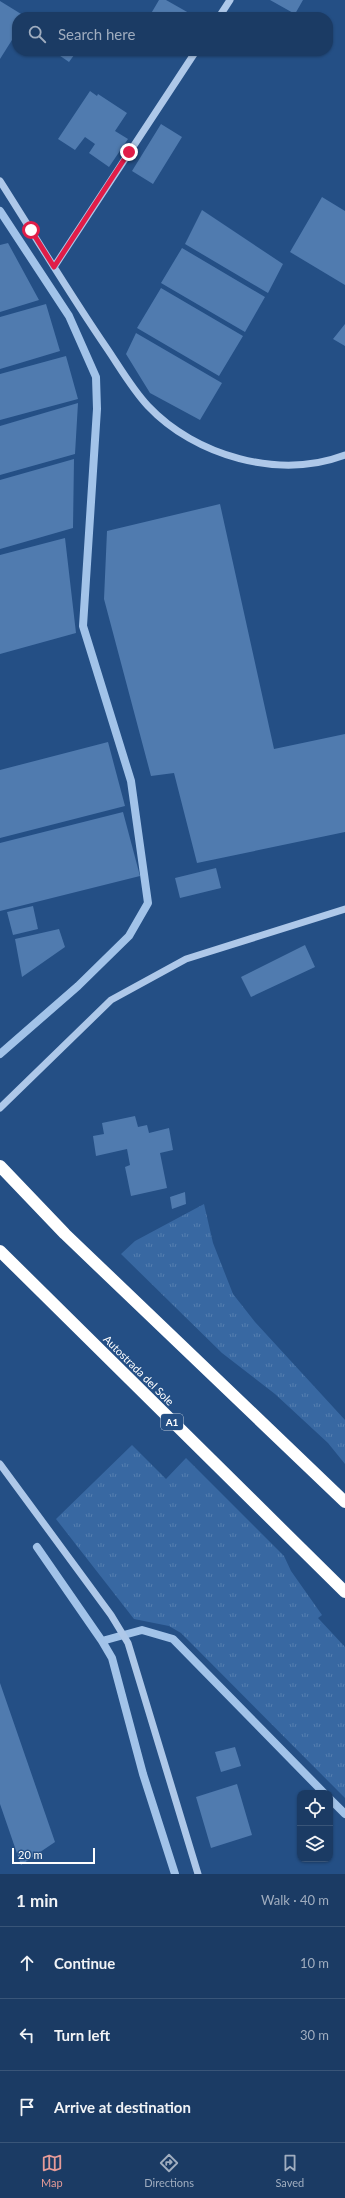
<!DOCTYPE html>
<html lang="en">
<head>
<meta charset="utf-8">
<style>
	body { margin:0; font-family:Lato,sans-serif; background:#28466d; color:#f1f3f6 }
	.controls { position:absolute; right:12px; bottom:12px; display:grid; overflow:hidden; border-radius:8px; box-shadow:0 1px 3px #0004 }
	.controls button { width:36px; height:36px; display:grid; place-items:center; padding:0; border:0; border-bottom:1px solid #395578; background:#1b3b64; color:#f1f3f6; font:20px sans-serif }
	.scale { position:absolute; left:12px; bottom:10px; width:83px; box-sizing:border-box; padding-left:4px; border:2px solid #fff; border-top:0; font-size:11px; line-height:14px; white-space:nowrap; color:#fff; -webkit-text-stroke:3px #244f85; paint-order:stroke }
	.stop { position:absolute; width:12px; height:12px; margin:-9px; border:3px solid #e11d48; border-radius:50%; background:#fff }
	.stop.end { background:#e11d48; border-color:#fff; box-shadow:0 1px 4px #0008 }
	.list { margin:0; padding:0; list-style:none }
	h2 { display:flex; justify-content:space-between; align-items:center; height:52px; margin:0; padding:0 16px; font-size:17px }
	h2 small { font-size:13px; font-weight:400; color:#a0adbf }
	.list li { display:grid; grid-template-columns:26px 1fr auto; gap:12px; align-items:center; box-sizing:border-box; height:72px; padding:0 16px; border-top:1px solid #395578 }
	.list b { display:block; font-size:15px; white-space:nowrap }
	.list em { font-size:13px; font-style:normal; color:#a0adbf }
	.icon { flex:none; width:22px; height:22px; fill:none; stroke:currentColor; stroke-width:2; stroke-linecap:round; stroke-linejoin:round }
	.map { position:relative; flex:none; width:345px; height:1874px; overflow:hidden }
	.search { position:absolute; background:#1b3b64; box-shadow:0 1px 3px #0004; left:12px; right:12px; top:12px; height:44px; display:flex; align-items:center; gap:10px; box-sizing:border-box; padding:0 14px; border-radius:16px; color:#a0adbf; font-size:15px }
	.sheet { height:268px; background:#1b3b64 }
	nav { display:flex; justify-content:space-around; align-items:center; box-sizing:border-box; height:56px; border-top:1px solid #395578; background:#1b3b64; font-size:11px; color:#a0adbf }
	nav a { display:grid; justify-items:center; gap:2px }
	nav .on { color:#e69b98 }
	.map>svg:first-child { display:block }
	.grass { fill:url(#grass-tufts) }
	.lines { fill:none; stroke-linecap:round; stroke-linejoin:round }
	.stream { stroke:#a2c3e9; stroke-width:8 }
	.building { fill:#507baf }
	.minor { stroke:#aec8e9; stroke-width:7 }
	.highway { stroke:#fff; stroke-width:12 }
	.route { stroke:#e11d48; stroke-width:5 }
	.labels { text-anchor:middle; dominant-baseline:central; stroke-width:3; stroke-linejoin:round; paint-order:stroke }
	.shield { fill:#244f85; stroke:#bdcada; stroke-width:1 }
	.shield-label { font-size:10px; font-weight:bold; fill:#fff }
	.street-label { font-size:11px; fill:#fff; stroke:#244f85 }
</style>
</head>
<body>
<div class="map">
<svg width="345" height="1874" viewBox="0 0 345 1874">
	<defs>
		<pattern id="grass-tufts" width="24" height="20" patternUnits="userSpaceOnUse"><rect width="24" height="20" fill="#3868a2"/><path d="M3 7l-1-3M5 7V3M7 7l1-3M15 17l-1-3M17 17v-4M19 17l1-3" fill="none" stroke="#567fb0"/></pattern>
	</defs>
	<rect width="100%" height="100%" fill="#244f85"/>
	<path class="grass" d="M204 1204 213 1243 233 1294 255 1322 345 1420V1464L328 1443 275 1394 222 1353 121 1254 135 1241Z
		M132 1445 166 1479 186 1458 284 1556 291 1571 322 1615 318 1618 345 1647V1798L181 1633 169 1626 134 1619 56 1519Z"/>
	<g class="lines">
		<path class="stream" d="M0 211 69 316 96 377 97 409 83 626 131 781 148 903 129 936 78 986 0 1054
			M37 1547 102 1641 112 1658 143 1774 175 1874
			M102 1641 142 1630 173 1639 324 1793
			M330 1799 345 1814"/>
	</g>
	<path class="building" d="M159 0H166L196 17H149Z
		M270 0H303L295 14Z
		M0 1 26 17H17V32L0 59Z
		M53 51H77L69 62Z
		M90 91 97 96 98 94 127 113 115 131 128 139 109 167 89 153 95 144 85 137 75 150 58 139Z
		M161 124 182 137 153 184 132 171Z
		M322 197 345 211V285L290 252Z
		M202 210 283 264 268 293 185 244Z
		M8 243 39 300 0 312V245Z
		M182 248 265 297 245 332 161 283Z
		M161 288 243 336 219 376 137 328Z
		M46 304 60 351 0 369V317Z
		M345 324V346L333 339Z
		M136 333 222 383 200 420 150 393 126 354Z
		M66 356 78 399 0 420V374Z
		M78 403 75 454 0 475V426Z
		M74 459 73 528 0 549V480Z
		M220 504 274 749 345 734V832L197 863 174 773 151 776 104 599 107 531Z
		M65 538 76 633 0 654V555Z
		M108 742 125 806 0 838V770Z
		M123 812 140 876 0 911V843Z
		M216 868 221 888 180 898 175 878Z
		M33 906 38 929 13 935 7 912Z
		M59 929 65 947 22 977 15 939Z
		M305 945 315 967 251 997 241 977Z
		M135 1116 138 1127 147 1125 149 1133 169 1128 173 1150 160 1153 167 1188 131 1196 125 1167 130 1165 127 1149 96 1156 93 1136 104 1134 102 1123Z
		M185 1192 186 1204 172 1209 170 1197Z
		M0 1683 55 1842 21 1865 0 1804Z
		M235 1747 241 1766 221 1772 215 1752Z
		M237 1784 252 1835 211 1848 196 1797Z"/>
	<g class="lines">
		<path class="minor" d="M219 17 230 0
			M0 181C35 236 69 293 106 347 119 366 132 389 148 406 195 456 279 480 345 455
			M54 267 196 51
			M0 1108 111 1000 186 959 345 909
			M0 1464 111 1615 128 1643 198 1874"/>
		<path class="highway" d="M0 1166 65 1234 345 1502
			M0 1251 345 1592"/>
	</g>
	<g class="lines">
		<path class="route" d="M31 230 54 267 129 152"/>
	</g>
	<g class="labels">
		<rect class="shield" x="161" y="1414" width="22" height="16" rx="3"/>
		<g class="shield-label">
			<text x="172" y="1422">A1</text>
		</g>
		<g class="street-label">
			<text transform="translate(139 1370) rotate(45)">Autostrada del Sole</text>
		</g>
	</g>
</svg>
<div class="controls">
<button><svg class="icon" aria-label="locate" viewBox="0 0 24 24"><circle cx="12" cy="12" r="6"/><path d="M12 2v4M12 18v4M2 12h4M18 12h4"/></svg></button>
<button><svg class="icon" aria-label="layers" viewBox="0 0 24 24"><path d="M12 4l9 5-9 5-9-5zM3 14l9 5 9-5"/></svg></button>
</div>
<div class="scale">20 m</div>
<div class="stop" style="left:31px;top:230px"></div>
<div class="stop end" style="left:129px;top:152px"></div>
<div class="search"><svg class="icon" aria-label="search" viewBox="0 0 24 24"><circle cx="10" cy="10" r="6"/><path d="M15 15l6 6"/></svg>Search here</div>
</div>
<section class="sheet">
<h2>1 min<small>Walk · 40 m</small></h2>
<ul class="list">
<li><svg class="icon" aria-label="ahead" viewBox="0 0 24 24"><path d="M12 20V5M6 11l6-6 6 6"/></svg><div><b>Continue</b></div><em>10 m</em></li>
<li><svg class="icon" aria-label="left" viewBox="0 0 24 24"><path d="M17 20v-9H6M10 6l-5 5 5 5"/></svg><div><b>Turn left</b></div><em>30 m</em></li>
<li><svg class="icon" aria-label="arrive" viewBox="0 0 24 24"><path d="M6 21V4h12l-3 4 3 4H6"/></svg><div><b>Arrive at destination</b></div></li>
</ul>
</section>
<nav>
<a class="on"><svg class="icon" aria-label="map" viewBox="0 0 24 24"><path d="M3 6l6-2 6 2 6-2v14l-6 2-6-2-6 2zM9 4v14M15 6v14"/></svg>Map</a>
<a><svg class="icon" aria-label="directions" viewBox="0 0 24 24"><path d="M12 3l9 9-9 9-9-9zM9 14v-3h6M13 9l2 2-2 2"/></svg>Directions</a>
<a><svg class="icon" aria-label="saved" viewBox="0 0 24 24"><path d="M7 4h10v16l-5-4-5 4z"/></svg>Saved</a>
</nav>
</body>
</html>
